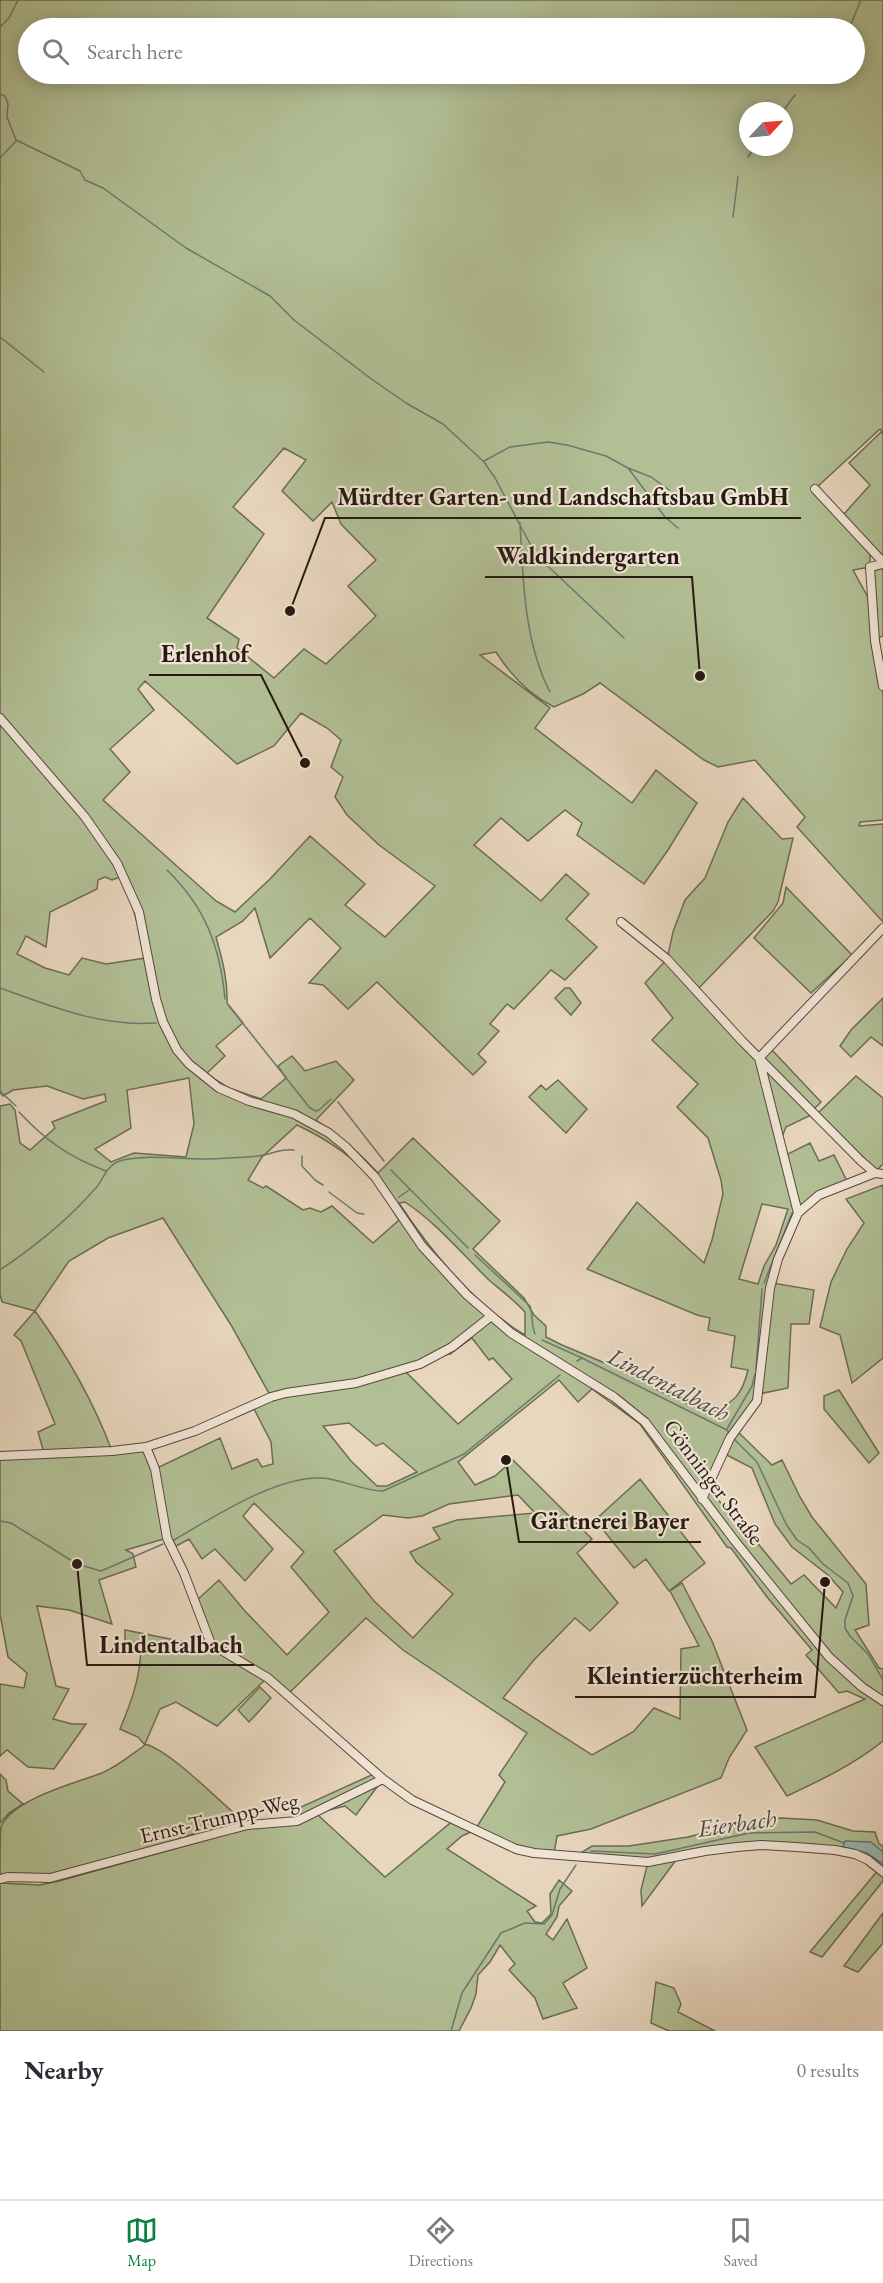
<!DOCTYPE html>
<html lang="en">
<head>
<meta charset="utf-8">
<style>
	body { margin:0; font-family:"EB Garamond",serif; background:#f2f2f3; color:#2b2b33 }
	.compass { position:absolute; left:739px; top:102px; width:54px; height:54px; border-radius:50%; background:#fff; box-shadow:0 3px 15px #0003; rotate:64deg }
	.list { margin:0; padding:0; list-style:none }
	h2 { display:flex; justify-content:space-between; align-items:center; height:78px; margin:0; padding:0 24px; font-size:26px }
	h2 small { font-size:20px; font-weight:400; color:#7c7c81 }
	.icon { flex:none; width:33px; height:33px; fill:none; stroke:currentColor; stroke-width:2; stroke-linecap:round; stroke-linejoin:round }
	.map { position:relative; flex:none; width:883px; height:2031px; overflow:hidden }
	.search { position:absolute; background:#fff; box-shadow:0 3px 15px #0003; left:18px; right:18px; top:18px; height:66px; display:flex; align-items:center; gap:15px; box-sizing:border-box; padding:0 21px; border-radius:33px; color:#7c7c81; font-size:22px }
	.sheet { height:168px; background:#fff }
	nav { display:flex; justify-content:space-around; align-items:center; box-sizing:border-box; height:84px; border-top:2px solid #e1e1e2; background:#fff; font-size:16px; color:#7c7c81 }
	nav a { display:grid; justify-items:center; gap:3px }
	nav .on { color:#0b8043 }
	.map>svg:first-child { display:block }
	.green { fill:#b2bf95; stroke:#6c6c54; stroke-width:1.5; fill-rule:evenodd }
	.water { fill:#97b9b1; stroke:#6a7971; stroke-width:1.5 }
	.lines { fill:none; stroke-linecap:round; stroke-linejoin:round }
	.stream { stroke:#6a7971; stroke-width:1.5 }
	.minor-casing { stroke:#56483d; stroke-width:10 }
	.minor { stroke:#f0e4d5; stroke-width:8 }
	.labels { text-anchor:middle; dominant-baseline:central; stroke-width:4.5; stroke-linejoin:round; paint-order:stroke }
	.street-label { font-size:22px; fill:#261912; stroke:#f0e4d5 }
	.water-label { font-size:24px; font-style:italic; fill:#484942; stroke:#f0e4d5 }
	.leader { fill:none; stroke:#261912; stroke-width:2 }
	.callout-dot { fill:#261912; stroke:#f0e4d5; stroke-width:2 }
	.callout-label { font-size:24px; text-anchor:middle; font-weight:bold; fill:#261912; stroke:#f0e4d5; stroke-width:4.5; stroke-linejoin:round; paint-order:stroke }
</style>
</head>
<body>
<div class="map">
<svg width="883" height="2031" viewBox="0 0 883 2031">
	<rect width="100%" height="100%" fill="#e8d6be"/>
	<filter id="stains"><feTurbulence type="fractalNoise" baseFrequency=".00333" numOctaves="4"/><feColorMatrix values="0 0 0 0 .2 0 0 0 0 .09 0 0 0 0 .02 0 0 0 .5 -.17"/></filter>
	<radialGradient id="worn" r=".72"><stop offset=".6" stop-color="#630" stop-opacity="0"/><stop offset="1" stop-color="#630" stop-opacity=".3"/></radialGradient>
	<path class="green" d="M0 0H883V432L880 429 815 489 870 547V567L853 570 870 601 883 693V820L860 822 859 826 883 824V922L797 827 805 817 755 760 718 767 704 760 600 683 583 694 554 707C530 695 510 674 496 652L480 655 550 708 535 728 632 803 656 770 697 803 668 850 644 884 577 835 582 823 565 810 528 841 501 818 474 845 541 901 566 874 589 894 566 919 597 947 565 980 551 970 514 1009 507 1004 490 1024 499 1031 478 1054 486 1062 473 1075 377 982 348 1009 323 985 309 983 341 948 310 918 270 958 255 908 243 921 216 937C222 959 228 980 227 1003L243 1023 216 1046 225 1056 206 1074 229 1088 261 1099 286 1078 278 1066 292 1056 305 1071 336 1061 354 1080 316 1120C340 1136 359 1152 378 1173L413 1138 500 1221 473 1249 524 1298 534 1315 546 1326V1337L562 1345 645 1380 658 1390 688 1404 712 1413C735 1401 742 1395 748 1370L731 1367 735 1336 708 1330 710 1318 697 1315 587 1269 637 1202 704 1263 712 1240 723 1194 721 1180 708 1138 677 1107 698 1084 652 1040 673 1018 645 983 667 959 813 1114 786 1127 780 1142 784 1156 810 1143 819 1161 834 1155 848 1183 833 1188 798 1213 772 1283 814 1290 809 1324H791L788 1388 759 1394 736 1430 772 1465 782 1460 800 1497 812 1517 866 1584 869 1625 855 1630 879 1668 883 1669V1741C853 1765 821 1780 787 1796L755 1747 865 1699 847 1691 839 1693 806 1655 812 1650 767 1597 731 1548 727 1547 640 1424 592 1389 578 1402 559 1380 458 1462 475 1485 495 1476 513 1460 592 1539 577 1553 618 1603 590 1631 575 1618 533 1661 503 1698 592 1755 633 1732 654 1708 680 1719 681 1649 699 1646 670 1591 682 1583 712 1641 747 1730 729 1758 721 1778 591 1829 557 1836 554 1854 534 1853 475 1830 462 1836 447 1849 536 1906 527 1911 535 1922 542 1923 551 1914 550 1894 559 1880 572 1891 559 1906 557 1917 546 1934 553 1940 567 1919 587 1968 563 1983 577 2008 543 2019 535 1998 509 1970 515 1964 500 1945 490 1962 478 1975 476 1994 471 2008 459 2031H0V1883L40 1885 59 1881 253 1827 299 1822 318 1815 385 1877 454 1820 475 1830 505 1782 499 1775 527 1733 403 1650 366 1618 286 1696 267 1678 217 1726 176 1702 160 1709 145 1744C169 1750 215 1797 235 1814L236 1818 179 1839 49 1876H0C0 1865 0 1835 1 1826 15 1798 76 1783 102 1773 118 1766 131 1755 145 1745L138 1737 120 1729C132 1700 141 1676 141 1644L125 1640V1630L180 1641 211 1644 196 1601 219 1580 244 1610 287 1655 329 1612 291 1567 304 1552 254 1503 243 1516 273 1549 245 1581 215 1549 202 1559 189 1539 171 1549 167 1538 126 1550 133 1554 136 1567 99 1580 112 1624 69 1610 37 1606 56 1686 69 1689 53 1719 72 1724H86L54 1769 28 1767 7 1750 0 1756V1684L24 1688 27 1673 8 1657 0 1614V1456L44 1453 38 1432 55 1424 21 1341 14 1335 35 1311 2 1302 0 1294V1106L10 1104 15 1110 20 1143 30 1150 55 1128 52 1122 106 1101 105 1094 83 1099 47 1086 13 1090 3 1096 0 1093ZM28 28H854V74H28ZM748 111H784V147H748ZM284 448 306 460 282 491 313 521 332 502 341 524 376 560 348 586 376 616 326 664 304 649 274 678 237 648 239 639 207 618 264 534 233 507ZM145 681 237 764 274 746 301 713 327 728 341 740 331 767 343 777 335 797 347 815 379 845 435 886 385 937 345 905 365 884 310 836 270 879 235 912 216 901 103 800 130 772 110 749 154 710 138 689ZM105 877 112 880 120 877C133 903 140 929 145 958L106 964 82 958 69 975 45 968 17 954 26 936 46 947 50 912 97 889 98 880ZM189 1078 194 1124 186 1157 134 1153 111 1162 95 1149 131 1128 127 1090ZM297 1125C320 1136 345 1151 364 1170 377 1184 388 1203 399 1220L373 1243 332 1206 321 1212 310 1208 303 1210 266 1186 263 1188 248 1180 262 1157ZM405 1202C438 1224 462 1254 490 1281 502 1291 514 1300 525 1312V1335C473 1304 432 1253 399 1203ZM762 1204 788 1209 776 1245 764 1266 758 1284 739 1279ZM163 1218 231 1325 271 1397 252 1405 271 1442 273 1464 262 1467 257 1459 232 1469 220 1438 155 1469 146 1447 112 1451C93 1400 67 1355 35 1311L69 1261 108 1238ZM472 1338 489 1360 493 1358 512 1379 458 1424 403 1369 432 1357 450 1354ZM349 1423 376 1446 383 1443 417 1472 387 1486H377L351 1461 323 1426ZM723 1453 752 1468 775 1524 792 1547 828 1575 843 1592 836 1608 804 1575 791 1584 755 1540 752 1542 708 1487ZM518 1495 535 1513 457 1520 433 1528 440 1539 410 1552 416 1562 453 1594 413 1638 374 1601 334 1551 383 1515 408 1518 422 1516 449 1504Z
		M881 432 883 434V558L844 514 870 485 849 463Z
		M883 567V636L878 638 873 571Z
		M743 798 782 839 793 838 778 902 773 911 699 988 668 955 673 932 685 900 705 878 728 822Z
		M786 887 852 955 811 993 754 938 783 903Z
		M565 988H570L581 1003 571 1015 555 998Z
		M883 998V1046L871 1037 851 1057 840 1046 851 1030Z
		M771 1049 821 1102 813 1110 764 1060 765 1056Z
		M856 1076 883 1098V1164L877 1170 817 1114Z
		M558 1080 587 1109 566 1133 529 1097 541 1085 546 1090Z
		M883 1185V1358L852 1383 840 1335 820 1327 831 1282 847 1249 864 1223 846 1199Z
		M839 1390 879 1453 869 1463 824 1409V1396Z
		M640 1479 705 1563 669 1591 646 1559 634 1568 595 1520Z
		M260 1687 271 1698 249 1722 238 1710Z
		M376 1773 383 1779 356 1815 345 1806 316 1813 297 1821 290 1812Z
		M0 1774 6 1780 8 1791 23 1804 9 1813 0 1823Z
		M781 1818 817 1820 853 1831 875 1832 879 1844 883 1846V1881L822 1957 810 1952 879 1869 855 1854 761 1845 679 1856 642 1906 641 1890 648 1862 576 1856 592 1846H629L688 1837 742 1823Z
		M883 1913V1943L858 1972 844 1966Z
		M656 1982 674 1988 681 2004 678 2012 715 2031H669L651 2023Z"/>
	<path class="water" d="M845 1841 871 1842 883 1852V1864L867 1853 843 1847Z"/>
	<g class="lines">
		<path class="stream" d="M0 27 9 18 18 0
			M847 28 851 24 861 0
			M0 94 5 96 8 104 7 117 16 140 80 171 85 180 103 188 186 248 270 296 294 320 370 378 406 403 443 424 484 462 495 478 536 555 624 638
			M783 111 795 95
			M748 157 755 147
			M0 158 16 141
			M733 217 738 177
			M0 337 44 372
			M484 461 510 447 548 442 567 445 606 456 628 468 665 517 678 528
			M628 468 651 477 669 490
			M520 523C523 579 524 642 550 692
			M167 870C205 907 220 946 225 999
			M0 988C51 1006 100 1027 156 1023
			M229 1006 310 1108 316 1111 319 1110 331 1099
			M0 1091 16 1106
			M338 1102 384 1161
			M19 1112C46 1141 69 1157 106 1171
			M302 1156V1166L315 1180 323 1185
			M391 1170 468 1248
			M329 1192 357 1213 364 1214
			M399 1197 409 1190
			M475 1255 530 1306C533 1315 531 1325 535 1334
			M0 1270C34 1247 67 1221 94 1190 103 1181 105 1168 117 1162 137 1153 185 1160 208 1159 224 1158 242 1158 258 1156 272 1155 278 1148 294 1150
			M764 1283 792 1213
			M542 1340 582 1358
			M577 1361 582 1358 727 1430 730 1434
			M756 1369 762 1289
			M727 1429 752 1386 755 1374
			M733 1438 757 1462 786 1524 797 1540 809 1548 823 1564 848 1583 853 1596 845 1620V1628L850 1636 868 1654 883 1680
			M0 1521 11 1523 77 1564 101 1571 163 1544
			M174 1540C212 1518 276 1476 321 1478 343 1479 362 1491 383 1491L464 1454 560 1375
			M591 1851 655 1854 749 1833 815 1832 844 1843
			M451 2031 462 1993 501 1933 525 1923 544 1924 552 1915 560 1889 576 1865"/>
		<g class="minor-casing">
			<path id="minor" d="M815 489 883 562
				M883 564 870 567 875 641 883 686
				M0 718 85 817 117 863 139 912 156 999 163 1022 177 1050 189 1064 219 1088 249 1101 294 1114 329 1133 346 1147 375 1177 422 1246 467 1295 511 1333 614 1397 645 1422 735 1541 829 1657 862 1687 883 1701
				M621 922 667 959 742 1041 861 1161 875 1173 883 1174
				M759 1058 883 928
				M798 1213 819 1195 875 1173
				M146 1447 155 1469 167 1538 184 1573 211 1644 268 1678 383 1779 412 1800 516 1849 534 1853 648 1862 705 1851 737 1847 761 1845 796 1847 835 1850 855 1854 868 1860 883 1872
				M0 1456 112 1451 146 1447 195 1431 271 1397 286 1393 356 1383 420 1364 452 1347 490 1317
				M702 1499 730 1438 757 1401 770 1288 778 1259 798 1213 759 1058
				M0 1879 8 1877 50 1878 217 1833 248 1825 297 1821 383 1779"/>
		</g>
		<use href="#minor" class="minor"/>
	</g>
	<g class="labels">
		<g class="street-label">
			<text transform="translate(714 1482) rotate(53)">Gönninger Straße</text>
			<text transform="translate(219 1818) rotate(-13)">Ernst-Trumpp-Weg</text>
		</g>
		<g class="water-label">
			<text transform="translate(669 1384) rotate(27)">Lindentalbach</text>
			<text transform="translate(737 1823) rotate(-8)">Eierbach</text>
		</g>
	</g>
	<path class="leader" d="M290 611L325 518H801M700 676L692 577H485M305 763L261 675H149M506 1460L519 1542H701M77 1564L87 1665H254M825 1582L815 1697H575"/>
	<g class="callout-dot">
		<circle cx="290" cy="611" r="6"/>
		<circle cx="700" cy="676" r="6"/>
		<circle cx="305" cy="763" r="6"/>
		<circle cx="506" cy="1460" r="6"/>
		<circle cx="77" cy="1564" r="6"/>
		<circle cx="825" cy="1582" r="6"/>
	</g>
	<g class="callout-label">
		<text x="563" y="505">Mürdter Garten- und Landschaftsbau GmbH</text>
		<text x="588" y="564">Waldkindergarten</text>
		<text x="205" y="662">Erlenhof</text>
		<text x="610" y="1529">Gärtnerei Bayer</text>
		<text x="171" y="1653">Lindentalbach</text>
		<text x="695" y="1684">Kleintierzüchterheim</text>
	</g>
	<rect width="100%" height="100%" filter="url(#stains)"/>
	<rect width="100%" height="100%" fill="url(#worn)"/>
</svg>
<svg class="compass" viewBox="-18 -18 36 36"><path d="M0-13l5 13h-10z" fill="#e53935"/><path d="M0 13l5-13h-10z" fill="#7c7c81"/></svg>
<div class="search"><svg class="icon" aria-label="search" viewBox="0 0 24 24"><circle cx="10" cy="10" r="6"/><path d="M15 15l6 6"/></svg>Search here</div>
</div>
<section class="sheet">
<h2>Nearby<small>0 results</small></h2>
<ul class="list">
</ul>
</section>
<nav>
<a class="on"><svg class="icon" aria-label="map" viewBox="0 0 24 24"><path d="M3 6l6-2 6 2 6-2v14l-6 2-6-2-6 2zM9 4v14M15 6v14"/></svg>Map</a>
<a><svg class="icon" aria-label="directions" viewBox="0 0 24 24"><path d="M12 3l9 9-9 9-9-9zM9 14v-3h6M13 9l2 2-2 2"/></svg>Directions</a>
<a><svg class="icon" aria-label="saved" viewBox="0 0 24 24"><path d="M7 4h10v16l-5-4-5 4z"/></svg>Saved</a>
</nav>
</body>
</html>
